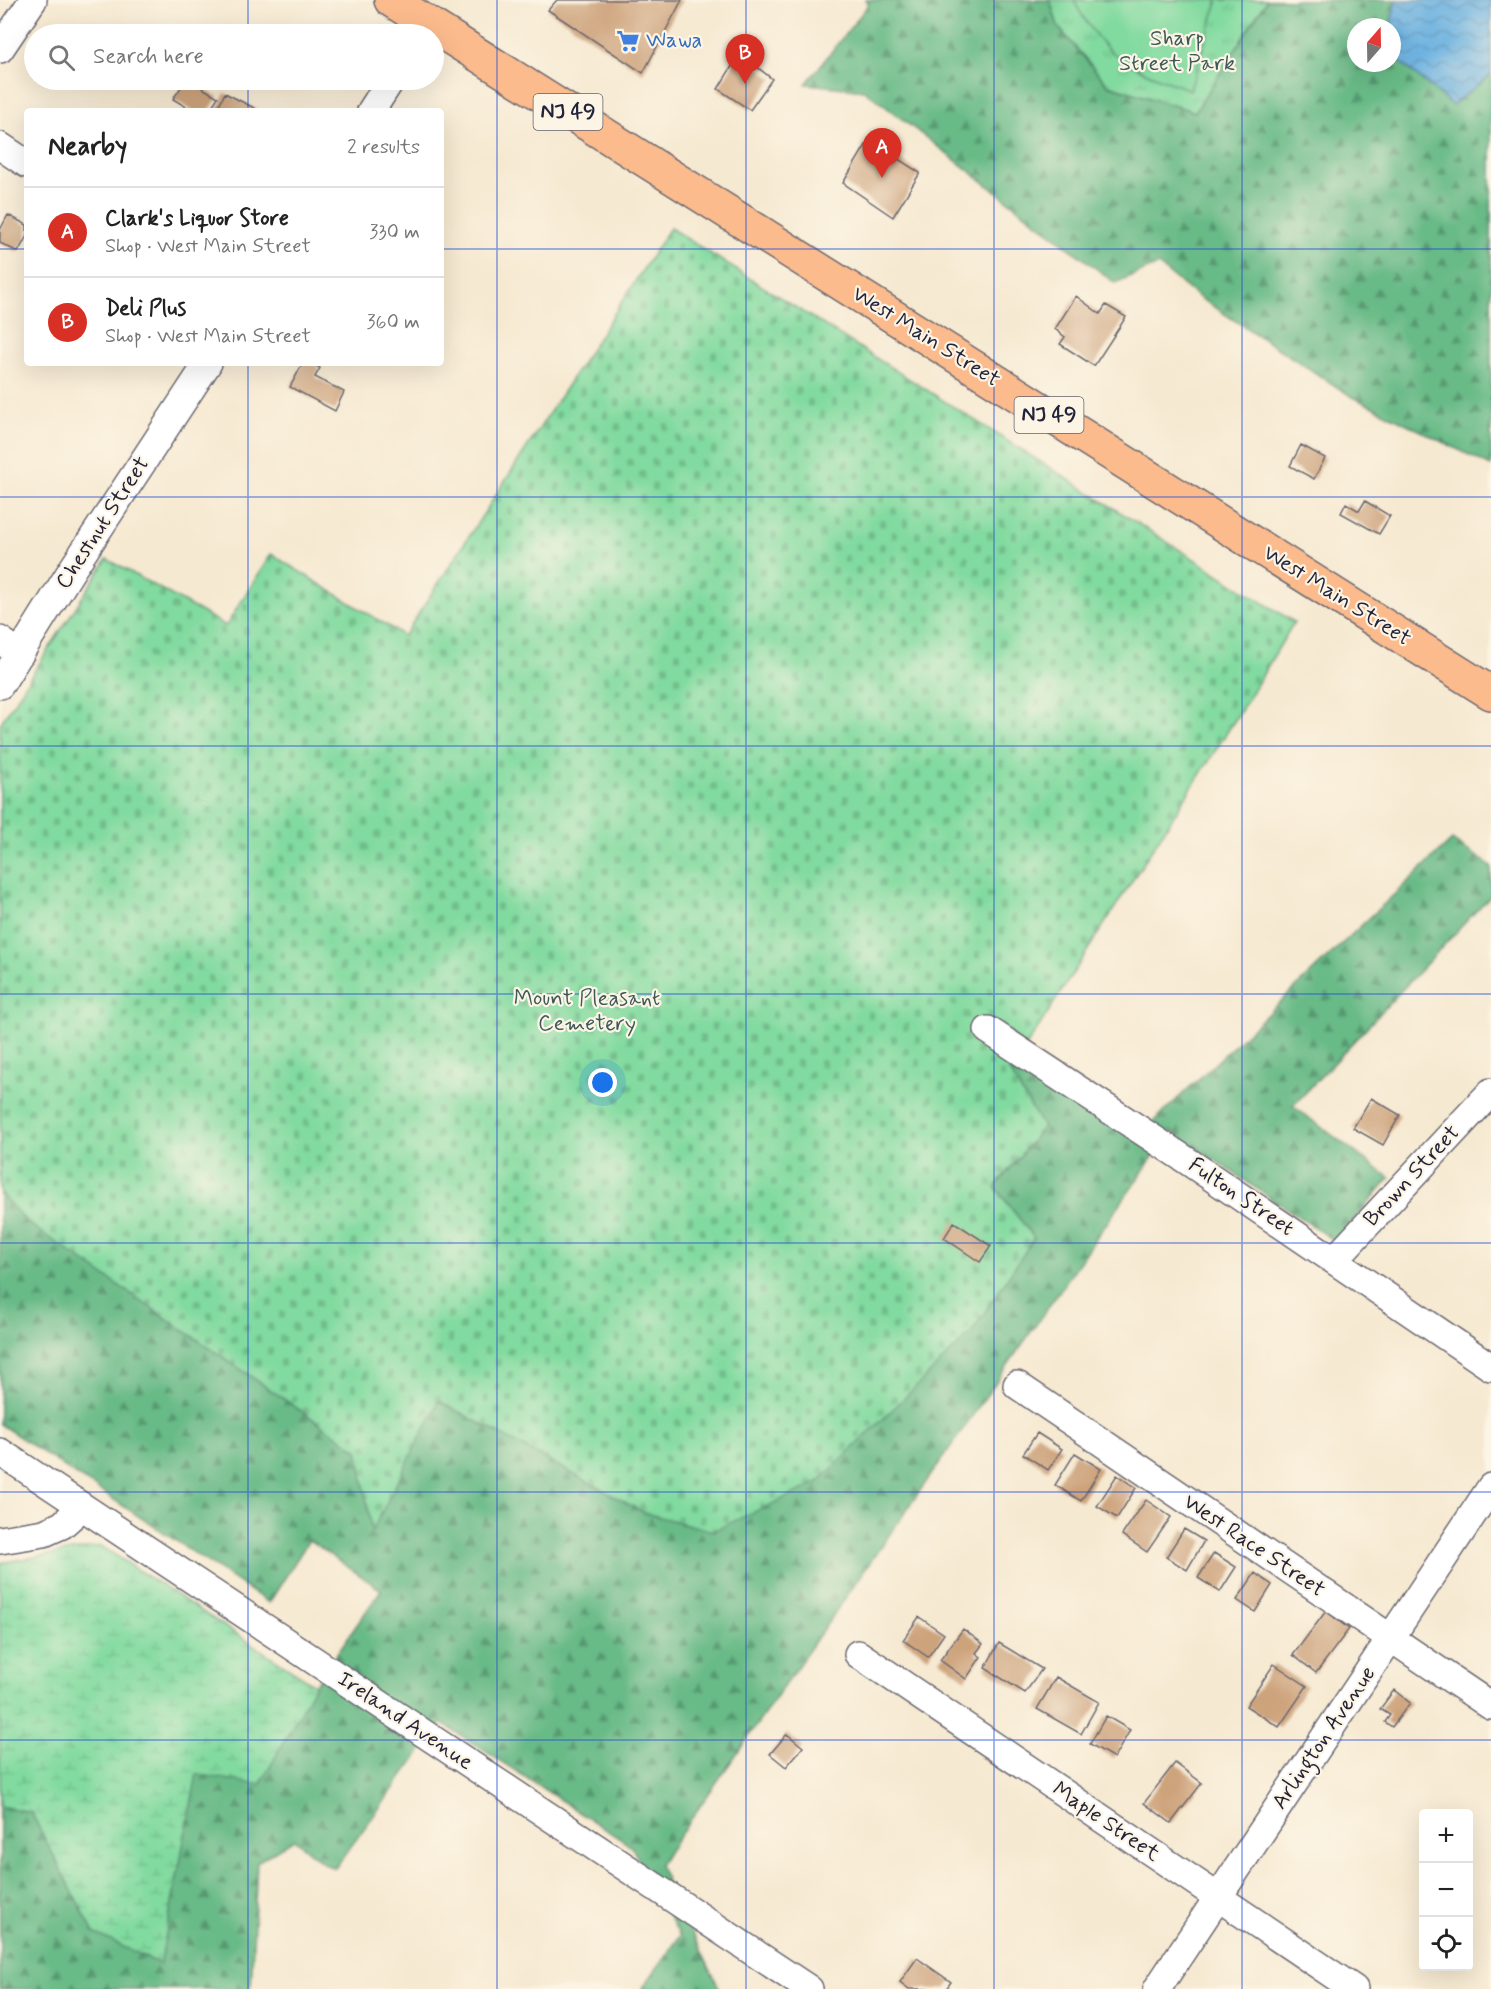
<!DOCTYPE html>
<html lang="en">
<head>
<meta charset="utf-8">
<style>
	body { margin:0; font-family:Mynerve,sans-serif; background:#f6f6f6; color:#222 }
	.controls { position:absolute; right:18px; bottom:18px; display:grid; overflow:hidden; border-radius:6px; box-shadow:0 6px 24px #0002 }
	.controls button { width:54px; height:54px; display:grid; place-items:center; padding:0; border:0; border-bottom:2px solid #e0e0e0; background:#fff; color:#222; font:30px sans-serif }
	.compass { position:absolute; left:1347px; top:18px; width:54px; height:54px; border-radius:50%; background:#fff; box-shadow:0 6px 24px #0002; rotate:20deg }
	.you { position:absolute; left:603px; top:1083px; width:21px; height:21px; margin:-15px; border:4px solid #fff; border-radius:50%; background:#1a73e8; box-shadow:0 0 0 9px #1a73e833 }
	.badge { display:grid; place-items:center; width:39px; height:39px; border-radius:50%; background:#d93025; color:#fff; font-size:20px; font-weight:700 }
	.pin { position:absolute; translate:-50% -50px; filter:drop-shadow(0 2px 3px #0008) }
	.pin::after { content:''; position:absolute; top:32px; width:21px; height:18px; background:inherit; clip-path:polygon(0 0,100% 0,50% 100%) }
	.list { margin:0; padding:0; list-style:none }
	h2 { display:flex; justify-content:space-between; align-items:center; height:78px; margin:0; padding:0 24px; font-size:26px }
	h2 small { font-size:20px; font-weight:400; color:#767676 }
	.list li { display:grid; grid-template-columns:39px 1fr auto; gap:18px; align-items:center; box-sizing:border-box; height:90px; padding:0 24px; border-top:2px solid #e0e0e0 }
	.list b { display:block; font-size:22px; white-space:nowrap }
	.list p { margin:0; font-size:20px; white-space:nowrap; color:#767676 }
	.list em { font-size:20px; font-style:normal; color:#767676 }
	.icon { flex:none; width:33px; height:33px; fill:none; stroke:currentColor; stroke-width:2; stroke-linecap:round; stroke-linejoin:round }
	.map { position:relative; flex:none; width:1491px; height:1989px; overflow:hidden }
	.search { position:absolute; background:#fff; box-shadow:0 6px 24px #0002; left:24px; top:24px; width:420px; height:66px; display:flex; align-items:center; gap:15px; box-sizing:border-box; padding:0 21px; border-radius:33px; color:#767676; font-size:22px }
	.panel { position:absolute; background:#fff; box-shadow:0 6px 24px #0002; left:24px; top:108px; width:420px; height:258px; border-radius:6px }
	.map>svg:first-child { display:block }
	.grass { fill:url(#grass-tufts); stroke:#527e6d; stroke-width:1.5 }
	.forest { fill:url(#forest-firs); stroke:#456e60; stroke-width:1.5 }
	.wetland { fill:url(#wetland-marsh); stroke:#527e6d; stroke-width:1.5 }
	.cemetery { fill:url(#cemetery-stones); stroke:#527e6d; stroke-width:1.5 }
	.pitch { fill:#81da9f; stroke:#527e6d; stroke-width:1.5 }
	.water { fill:url(#water-waves); stroke:#46698e; stroke-width:1.5 }
	.building { fill:#cda37c }
	.lines { fill:none; stroke-linecap:round; stroke-linejoin:round }
	.minor-casing { stroke:#6c6870; stroke-width:30 }
	.highway-casing { stroke:#6c6870; stroke-width:36 }
	.minor { stroke:#fff; stroke-width:27 }
	.highway { stroke:#fbbb8d; stroke-width:33 }
	.grid { fill:none; stroke:#1d4ed8; stroke-width:1.5; stroke-opacity:0.55 }
	.labels { text-anchor:middle; dominant-baseline:central; stroke-width:4.5; stroke-linejoin:round; paint-order:stroke }
	.shield { fill:#fcf5e5; stroke:#63616e; stroke-width:1.5 }
	.shield-label { font-size:21px; font-weight:bold; fill:#22223b }
	.park-label { font-size:22px; fill:#3e5959; stroke:#fcf5e5 }
	.shop-label { font-size:22px; fill:#366cbe; stroke:#fcf5e5; text-anchor:start }
	.street-label { font-size:22px; fill:#22223b; stroke:#fcf5e5 }
</style>
</head>
<body>
<div class="map">
<svg width="1491" height="1989" viewBox="0 0 1491 1989">
	<defs>
		<pattern id="grass-tufts" width="24" height="20" patternUnits="userSpaceOnUse" patternTransform="scale(1.5)"><rect width="24" height="20" fill="#81da9f"/><path d="M3 7l-1-3M5 7V3M7 7l1-3M15 17l-1-3M17 17v-4M19 17l1-3" fill="none" stroke="#6fbb8a"/></pattern>
		<pattern id="forest-firs" width="22" height="20" patternUnits="userSpaceOnUse" patternTransform="scale(1.5)"><rect width="22" height="20" fill="#68ba86"/><path d="M5 1l3.5 6h-7zM16 11l3.5 6h-7z" fill="#55976f"/></pattern>
		<pattern id="wetland-marsh" width="20" height="14" patternUnits="userSpaceOnUse" patternTransform="scale(1.5)"><rect width="20" height="14" fill="#81da9f"/><path d="M1 5h8M5 5V1M11 12h8M15 12V8" fill="none" stroke="#6fbb8a"/></pattern>
		<pattern id="cemetery-stones" width="16" height="16" patternUnits="userSpaceOnUse" patternTransform="scale(1.5)"><rect width="16" height="16" fill="#81da9f"/><path d="M2 7V4a2 2 0 0 1 4 0v3zM10 15v-3a2 2 0 0 1 4 0v3z" fill="#6fbb8a"/></pattern>
		<pattern id="water-waves" width="16" height="10" patternUnits="userSpaceOnUse" patternTransform="scale(1.5)"><rect width="16" height="10" fill="#69b0e0"/><path d="M0 5q4-4 8 0t8 0" fill="none" stroke="#568fb7"/></pattern>
	</defs>
	<rect width="100%" height="100%" fill="#fcf5e5"/>
	<filter id="ink" filterUnits="userSpaceOnUse"><feTurbulence type="fractalNoise" baseFrequency=".0167" numOctaves="2"/><feDisplacementMap in="SourceGraphic" scale="12" xChannelSelector="R" yChannelSelector="G"/><feConvolveMatrix kernelMatrix="1 2 1 2 8 2 1 2 1" color-interpolation-filters="sRGB"/></filter>
	<filter id="wash" filterUnits="userSpaceOnUse"><feTurbulence type="fractalNoise" baseFrequency=".008" numOctaves="4" result="noise"/><feDisplacementMap in="SourceGraphic" scale="24" xChannelSelector="R" yChannelSelector="G"/><feGaussianBlur stdDeviation="1.35" result="paint"/><feColorMatrix in="noise" values="0 0 0 0 0 0 0 0 0 0 0 0 0 0 0 0 0 1.4 0 .05"/><feComposite in="paint" operator="in"/></filter>
	<g filter="url(#wash)">
		<rect width="100%" height="100%" fill="#f6e9d1"/>
		<path class="grass" d="M1050 0H1287L1195 112 1108 85 1058 27Z"/>
		<path class="forest" d="M866 0H1050L1058 27 1108 85 1195 112 1267 0H1396L1390 27H1356V63H1392V55L1452 105 1491 75V466L1351 396 1197 296 1158 265 1115 283 864 90 806 84 869 4Z
			M1452 840 1491 866V895L1293 1106 1390 1178 1335 1241 1171 1131 659 1865 720 1989H642L680 1936 631 1846 442 1723 335 1868 324 1864 294 1839 257 1862 251 1989H0V1806L31 1812 94 1933 160 1964 197 1773 260 1785 315 1685 381 1590 309 1540 269 1603 0 1424V1193L28 1223 358 1450 372 1530 439 1401 645 1513 971 1333 1034 1238 995 1187 1043 1127 1001 1058 1022 1053 1136 1138Z"/>
		<path class="wetland" d="M101 1546 315 1685 260 1785 197 1774 160 1964 94 1933 31 1812 0 1806V1563Z"/>
		<path class="cemetery" d="M670 228 1294 622 1247 701 1022 1053 1001 1058 1043 1127 995 1187 1034 1238 971 1333 817 1483 713 1531 645 1513 439 1401 372 1531 358 1450 28 1223 0 1193V724L107 559 226 626 271 554 404 636Z"/>
		<path class="pitch" d="M1074 0H1218L1190 90C1164 80 1135 70 1113 53 1099 42 1081 16 1074 0Z"/>
		<path class="water" d="M1396 0H1491V75L1452 105 1392 55V27H1390Z"/>
		<g id="blocks">
			<path class="building" d="M557 0H682L643 73 548 10Z
				M740 53 772 79 750 110 718 89Z
				M186 80H189L218 97 209 111H193L173 99Z
				M225 93 260 111H216Z
				M869 140 920 173 893 217 843 183Z
				M8 215 27 225V236L18 252 0 243V230Z
				M1076 296 1100 314 1106 305 1126 317 1094 366 1060 344 1065 337 1055 329Z
				M303 363H311L320 368 315 377 344 392 335 411 290 387Z
				M1301 445 1325 458 1314 479 1290 466Z
				M1365 501 1390 516 1379 534 1341 513 1346 503 1359 511Z
				M1371 1098 1400 1115 1383 1145 1353 1128Z
				M954 1222 991 1246 980 1262 944 1238Z
				M1037 1433 1062 1449 1048 1470 1023 1454Z
				M1075 1453 1101 1469 1081 1501 1055 1485Z
				M1117 1475 1136 1488 1117 1518 1097 1506Z
				M1146 1500 1171 1517 1147 1552 1122 1535Z
				M1184 1529 1204 1541 1187 1570 1166 1557Z
				M1214 1553 1236 1567 1220 1592 1198 1578Z
				M1255 1573 1272 1585 1255 1612 1237 1600Z
				M1326 1611 1349 1629 1316 1673 1293 1655Z
				M919 1617 944 1634 928 1657 903 1640Z
				M963 1629 983 1644 976 1653 981 1657 966 1679 940 1660Z
				M999 1643 1042 1669 1025 1693 985 1668Z
				M1274 1664 1307 1686 1279 1727 1246 1706Z
				M1056 1677 1099 1702 1081 1734 1037 1709Z
				M1394 1690 1410 1703 1392 1727 1385 1722 1390 1715 1380 1709Z
				M1106 1716 1130 1730 1114 1758 1090 1744Z
				M787 1734 803 1747 786 1767 770 1754Z
				M1175 1763 1202 1783 1171 1823 1144 1803Z
				M917 1958 951 1982 946 1989H909L900 1982Z"/>
		</g>
	</g>
	<g filter="url(#ink)">
		<use href="#blocks" fill-opacity="0" stroke="#6c6870" stroke-width="1.5"/>
		<g class="lines">
			<g class="minor-casing">
				<path id="minor" d="M0 49 33 0
					M371 111 391 80
					M0 146 27 164
					M0 640 20 654
					M0 685 73 568 208 363
					M988 1030 1189 1162 1491 1367
					M1334 1260 1491 1092
					M1017 1385 1491 1706
					M0 1452 809 1989
					M0 1540 44 1533 62 1525 82 1507
					M858 1654 1354 1989
					M1157 1989 1491 1487"/>
			</g>
			<g class="highway-casing">
				<path id="highway" d="M391 0 1491 693"/>
			</g>
			<use href="#minor" class="minor"/>
			<use href="#highway" class="highway"/>
		</g>
	</g>
	<path class="grid" d="M248 0V34M497 0V1989M746 0V1989M994 0V1989M1242 0V1989M248 80V111M0 249H27M441 249H1491M248 363V1989M0 497H1491M0 746H1491M0 994H1491M0 1243H1491M0 1492H1491M0 1740H1491"/>
	<defs>
		<g id="supermarket-bare" transform="scale(1.8)"><path d="M-6-5.5h2.5l.6 2H6L4.5 2H-2.5L-4.4-4H-6ZM-1.5 3.2a1.3 1.3 0 1 0 .1 0ZM3 3.2a1.3 1.3 0 1 0 .1 0Z" fill="#3f7fe0" stroke="#fcf5e5" stroke-width="2.5" paint-order="stroke"/></g>
	</defs>
	<g fill-rule="evenodd">
		<use href="#supermarket-bare" x="628" y="41"/>
	</g>
	<g class="labels">
		<g class="shield">
			<rect x="533.5" y="94" width="69" height="36" rx="4.5"/>
			<rect x="1014.5" y="397" width="69" height="36" rx="4.5"/>
		</g>
		<g class="shield-label">
			<text x="568" y="112">NJ 49</text>
			<text x="1049" y="415">NJ 49</text>
		</g>
		<g class="park-label">
			<text x="1177" y="39">Sharp<tspan x="1177" dy="25">Street Park</tspan></text>
			<text x="587" y="999">Mount Pleasant<tspan x="587" dy="25">Cemetery</tspan></text>
		</g>
		<g class="shop-label">
			<text x="646" y="41">Wawa</text>
		</g>
		<g class="street-label">
			<text transform="translate(926 337) rotate(32)">West Main Street</text>
			<text transform="translate(103 523) rotate(-57)">Chestnut Street</text>
			<text transform="translate(1337 596) rotate(32)">West Main Street</text>
			<text transform="translate(1412 1176) rotate(-47)">Brown Street</text>
			<text transform="translate(1241 1197) rotate(34)">Fulton Street</text>
			<text transform="translate(1254 1546) rotate(34)">West Race Street</text>
			<text transform="translate(405 1721) rotate(34)">Ireland Avenue</text>
			<text transform="translate(1324 1738) rotate(-56)">Arlington Avenue</text>
			<text transform="translate(1106 1822) rotate(34)">Maple Street</text>
		</g>
	</g>
</svg>
<div class="controls">
<button>+</button>
<button>−</button>
<button><svg class="icon" aria-label="locate" viewBox="0 0 24 24"><circle cx="12" cy="12" r="6"/><path d="M12 2v4M12 18v4M2 12h4M18 12h4"/></svg></button>
</div>
<svg class="compass" viewBox="-18 -18 36 36"><path d="M0-13l5 13h-10z" fill="#e53935"/><path d="M0 13l5-13h-10z" fill="#767676"/></svg>
<div class="you"></div>
<div class="pin badge" style="left:882px;top:178px">A</div>
<div class="pin badge" style="left:745px;top:84px">B</div>
<div class="search"><svg class="icon" aria-label="search" viewBox="0 0 24 24"><circle cx="10" cy="10" r="6"/><path d="M15 15l6 6"/></svg>Search here</div>
<section class="panel">
<h2>Nearby<small>2 results</small></h2>
<ul class="list">
<li><span class="badge">A</span><div><b>Clark's Liquor Store</b><p>Shop · West Main Street</p></div><em>330 m</em></li>
<li><span class="badge">B</span><div><b>Deli Plus</b><p>Shop · West Main Street</p></div><em>360 m</em></li>
</ul>
</section>
</div>
</body>
</html>
